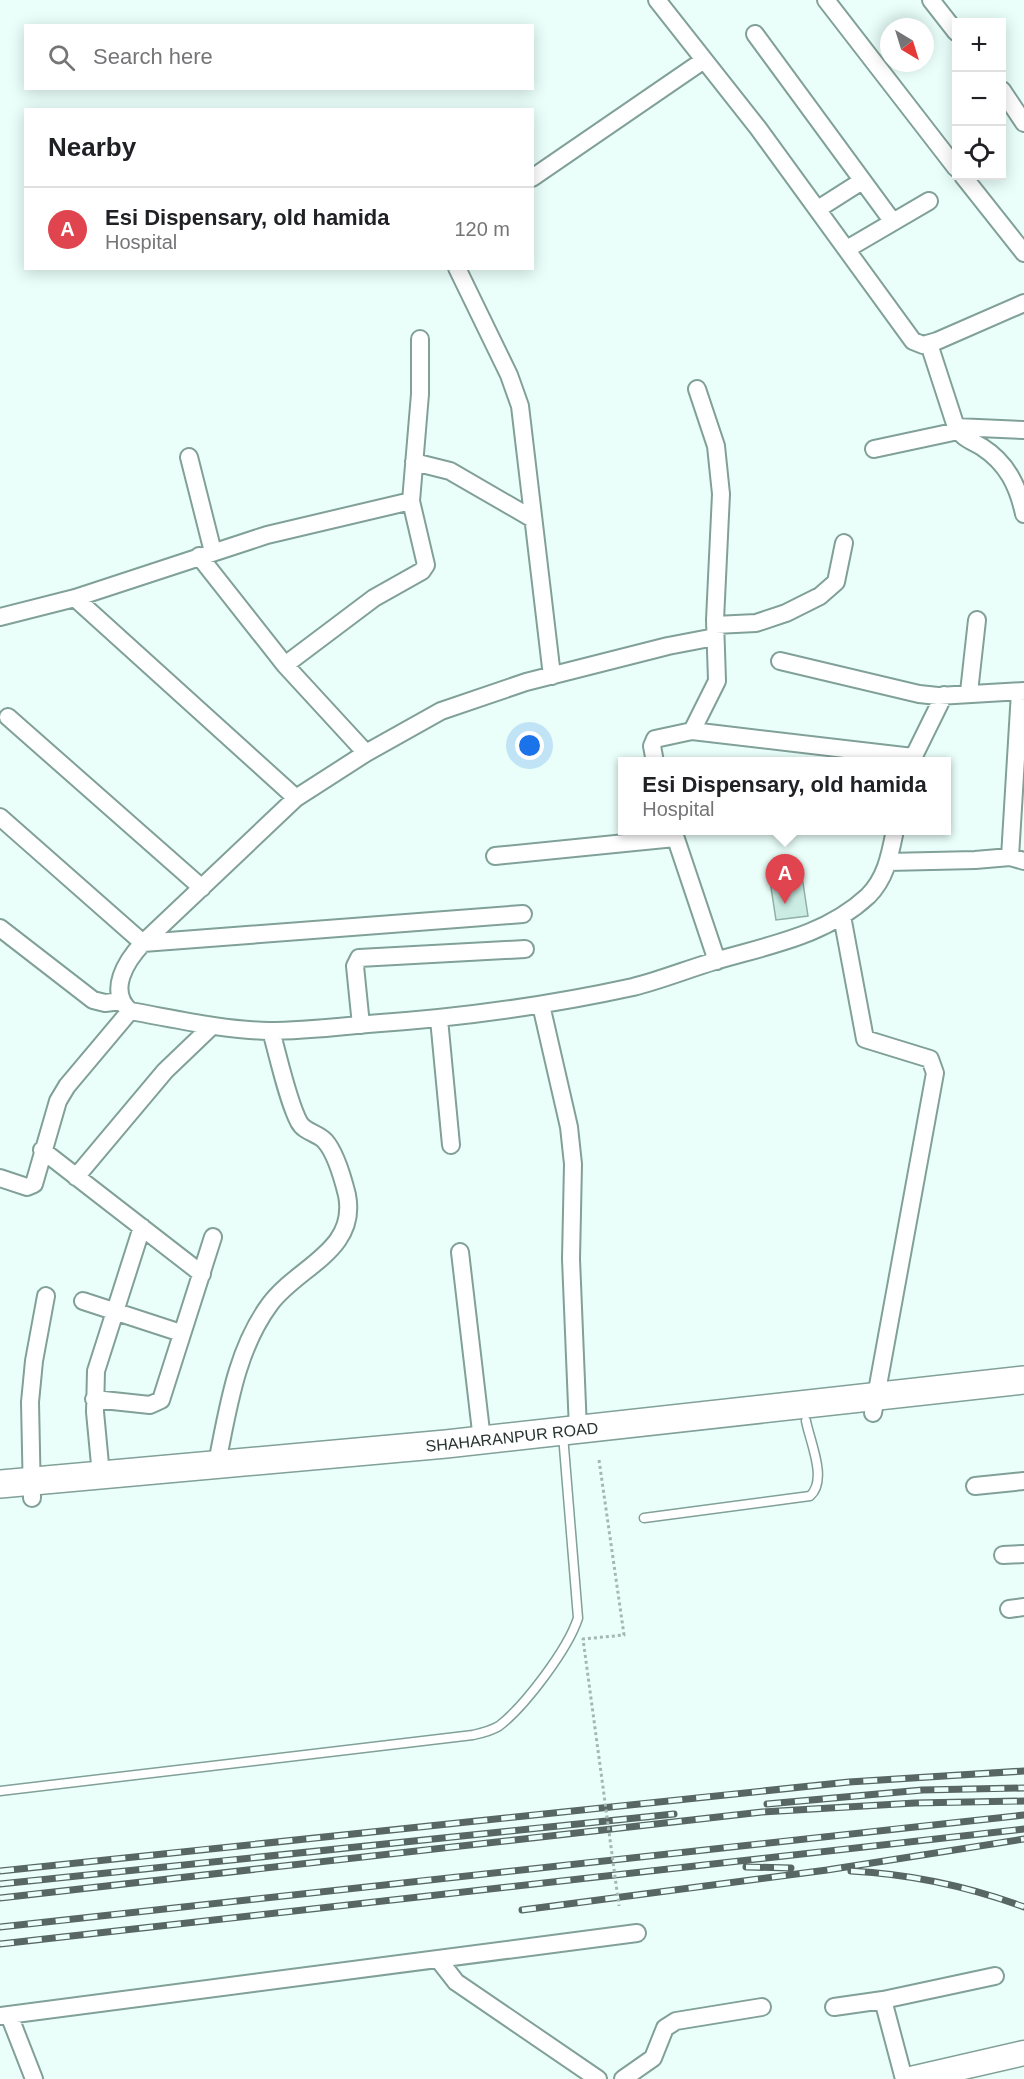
<!DOCTYPE html>
<html lang="en">
<head>
<meta charset="utf-8">
<style>
	body { margin:0; font-family:Arial,sans-serif; background:#f2f2f2; color:#202124 }
	.controls { position:absolute; right:18px; top:18px; display:grid; overflow:hidden; border-radius:0px; box-shadow:0 3px 15px #0003 }
	.controls button { width:54px; height:54px; display:grid; place-items:center; padding:0; border:0; border-bottom:2px solid #e0e0e0; background:#fff; color:#202124; font:30px sans-serif }
	.compass { position:absolute; left:880px; top:18px; width:54px; height:54px; border-radius:50%; background:#fff; box-shadow:0 3px 15px #0003; rotate:142deg }
	.you { position:absolute; left:530px; top:746px; width:21px; height:21px; margin:-15px; border:4px solid #fff; border-radius:50%; background:#1a73e8; box-shadow:0 0 0 9px #1a73e833 }
	.badge { display:grid; place-items:center; width:39px; height:39px; border-radius:50%; background:#9e59ce; color:#fff; font-size:20px; font-weight:700 }
	.pin { position:absolute; translate:-50% -50px; filter:drop-shadow(0 2px 3px #0008) }
	.pin::after { content:''; position:absolute; top:32px; width:21px; height:18px; background:inherit; clip-path:polygon(0 0,100% 0,50% 100%) }
	.popup { position:absolute; left:618px; top:757px; width:333px; height:78px; box-sizing:border-box; display:grid; place-content:center; border-radius:0px; background:#fff; filter:drop-shadow(0 2px 4px #0005); font-size:20px; white-space:nowrap; color:#757577 }
	.popup b { font-size:22px; color:#202124 }
	.popup::after { content:''; position:absolute; left:50%; top:100%; margin-left:-12px; border:12px solid transparent; border-top-color:#fff }
	.list { margin:0; padding:0; list-style:none }
	h2 { display:flex; justify-content:space-between; align-items:center; height:78px; margin:0; padding:0 24px; font-size:26px }
	h2 small { font-size:20px; font-weight:400; color:#757577 }
	.list li { display:grid; grid-template-columns:39px 1fr auto; gap:18px; align-items:center; box-sizing:border-box; height:84px; padding:0 24px; border-top:2px solid #e0e0e0 }
	.list b { display:block; font-size:22px; white-space:nowrap }
	.list p { margin:0; font-size:20px; white-space:nowrap; color:#757577 }
	.list em { font-size:20px; font-style:normal; color:#757577 }
	.icon { flex:none; width:33px; height:33px; fill:none; stroke:currentColor; stroke-width:2; stroke-linecap:round; stroke-linejoin:round }
	.map { position:relative; flex:none; width:1024px; height:2079px; overflow:hidden }
	.search { position:absolute; background:#fff; box-shadow:0 3px 15px #0003; left:24px; top:24px; width:510px; height:66px; display:flex; align-items:center; gap:15px; box-sizing:border-box; padding:0 21px; border-radius:0px; color:#757577; font-size:22px }
	.panel { position:absolute; background:#fff; box-shadow:0 3px 15px #0003; left:24px; top:108px; width:510px; height:162px; border-radius:0px }
	.map>svg:first-child { display:block }
	.building { fill:#caece3; stroke:#8fafa7; stroke-width:1.5 }
	.lines { fill:none; stroke-linecap:round; stroke-linejoin:round }
	.lane-casing { stroke:#80a098; stroke-width:11 }
	.street-casing { stroke:#80a098; stroke-width:20 }
	.secondary-casing { stroke:#80a098; stroke-width:27 }
	.primary-casing { stroke:#80a098; stroke-width:30 }
	.lane { stroke:#fff; stroke-width:8 }
	.street { stroke:#fff; stroke-width:16 }
	.secondary { stroke:#fff; stroke-width:24 }
	.primary { stroke:#fff; stroke-width:27 }
	.rail-casing { stroke:#586764; stroke-width:7 }
	.rail { stroke:#eafffa; stroke-width:4.5; stroke-dasharray:14; stroke-linecap:butt }
	.path-bridge { stroke:#a5b7b3; stroke-width:3; stroke-dasharray:3 3; stroke-linecap:butt }
	.labels { text-anchor:middle; dominant-baseline:central; stroke-width:6; stroke-linejoin:round; paint-order:stroke }
	.street-label { font-size:16px; fill:#273431; stroke:#eafffa }
</style>
</head>
<body>
<div class="map">
<svg width="1024" height="2079" viewBox="0 0 1024 2079">
	<rect width="100%" height="100%" fill="#eafffa"/>
	<path class="building" d="M800 863 808 916 776 920 768 868Z"/>
	<g class="lines">
		<g class="lane-casing">
			<path id="lane" d="M644 1518 810 1496C828 1480 810 1442 806 1421
				M0 1791 473 1735C482 1733 491 1731 499 1726 525 1706 568 1649 578 1618L563 1435"/>
		</g>
		<g class="street-casing">
			<path id="street" d="M657 0 758 128 913 341 923 345 937 341 1024 303
				M826 0 956 168
				M931 0 956 32
				M755 34 893 222
				M1002 90 1024 123
				M963 176 1024 253
				M532 178 704 60
				M818 209 862 181
				M847 249 929 201
				M457 268 509 375 520 406 552 676
				M929 344 956 427C962 438 972 441 982 447 1007 463 1018 486 1024 514
				M697 389 716 446 721 494 715 620 717 681 692 731 913 757
				M956 427 1024 430
				M874 449 958 431
				M189 457 213 552
				M414 462 450 471 533 519
				M199 556 285 665 366 753
				M75 598 296 798
				M0 617 75 598 267 535 411 501
				M715 625 756 623 786 613 820 596 836 582 844 543
				M715 637 668 646 526 682 441 711 366 753 296 798 143 943C126 961 107 991 130 1011 176 1019 222 1030 269 1031 302 1031 336 1027 368 1024 458 1018 546 1006 633 987 661 980 688 969 715 961 769 945 825 936 868 896 886 878 890 855 895 830
				M780 661 919 694 938 696 1024 691
				M285 665 374 598 422 571 426 565 411 501 420 394V339
				M969 692 977 620
				M8 717 202 888
				M655 762 652 746 655 739 692 731
				M911 762 944 695
				M0 817 143 943 523 914
				M673 830 717 961
				M495 856 675 838
				M1010 857 1020 692
				M888 862 975 860 1010 857 1024 861
				M842 916 865 1039 930 1059 935 1073 873 1413
				M0 928 93 1000 105 1003 121 1001
				M541 1005 569 1127 573 1164 571 1259 578 1430
				M439 1019 451 1145
				M361 1025 355 966 359 958 525 949
				M42 1150 202 1274
				M76 1177 165 1071 212 1026
				M0 1178 27 1187 34 1184 58 1101 67 1086 130 1011
				M460 1252 482 1440
				M83 1301 181 1333
				M94 1399 150 1405 161 1400 213 1237
				M217 1463C228 1409 236 1350 270 1304 297 1267 358 1251 347 1195 343 1179 336 1153 325 1141 318 1133 304 1132 299 1122 288 1102 278 1055 271 1031
				M101 1475 95 1412 96 1371 142 1227
				M975 1486 1024 1481
				M32 1498 30 1402 34 1361 46 1296
				M1003 1555 1024 1554
				M1009 1609 1024 1607
				M438 1959 456 1982 598 2079
				M883 2000 904 2079
				M834 2007 883 2000 995 1976
				M9 2015 34 2079
				M0 2016 637 1933
				M623 2079 653 2058 665 2028 676 2021 762 2007"/>
		</g>
		<g class="secondary-casing">
			<path id="secondary" d="M911 2079 1024 2053"/>
		</g>
		<g class="primary-casing">
			<g id="primary">
				<path id="s1" d="M0 1484 446 1444 1024 1380"/>
			</g>
		</g>
		<use href="#lane" class="lane"/>
		<use href="#street" class="street"/>
		<use href="#secondary" class="secondary"/>
		<use href="#primary" class="primary"/>
		<g class="rail-casing">
			<path id="rail" d="M767 1804 922 1790 1024 1788
				M746 1867 791 1868
				M0 1871 849 1782 1024 1771
				M851 1871C909 1874 970 1887 1024 1907
				M0 1884 674 1814
				M0 1898 762 1812 915 1803 1024 1801
				M522 1910 827 1870 1024 1839
				M0 1927 1024 1815
				M0 1944 1024 1829"/>
		</g>
		<use href="#rail" class="rail"/>
		<path class="path-bridge" d="M599 1460 624 1635 583 1639 619 1906"/>
	</g>
	<g class="labels">
		<g class="street-label">
			<text stroke="none"><textPath href="#s1" startOffset="514">SHAHARANPUR ROAD</textPath></text>
		</g>
	</g>
</svg>
<div class="controls">
<button>+</button>
<button>−</button>
<button><svg class="icon" aria-label="locate" viewBox="0 0 24 24"><circle cx="12" cy="12" r="6"/><path d="M12 2v4M12 18v4M2 12h4M18 12h4"/></svg></button>
</div>
<svg class="compass" viewBox="-18 -18 36 36"><path d="M0-13l5 13h-10z" fill="#e53935"/><path d="M0 13l5-13h-10z" fill="#757577"/></svg>
<div class="you"></div>
<div class="pin badge" style="left:785px;top:904px;background:#e0444e">A</div>
<div class="popup"><b>Esi Dispensary, old hamida</b>Hospital</div>
<div class="search"><svg class="icon" aria-label="search" viewBox="0 0 24 24"><circle cx="10" cy="10" r="6"/><path d="M15 15l6 6"/></svg>Search here</div>
<section class="panel">
<h2>Nearby<small></small></h2>
<ul class="list">
<li><span class="badge" style="background:#e0444e">A</span><div><b>Esi Dispensary, old hamida</b><p>Hospital</p></div><em>120 m</em></li>
</ul>
</section>
</div>
</body>
</html>
